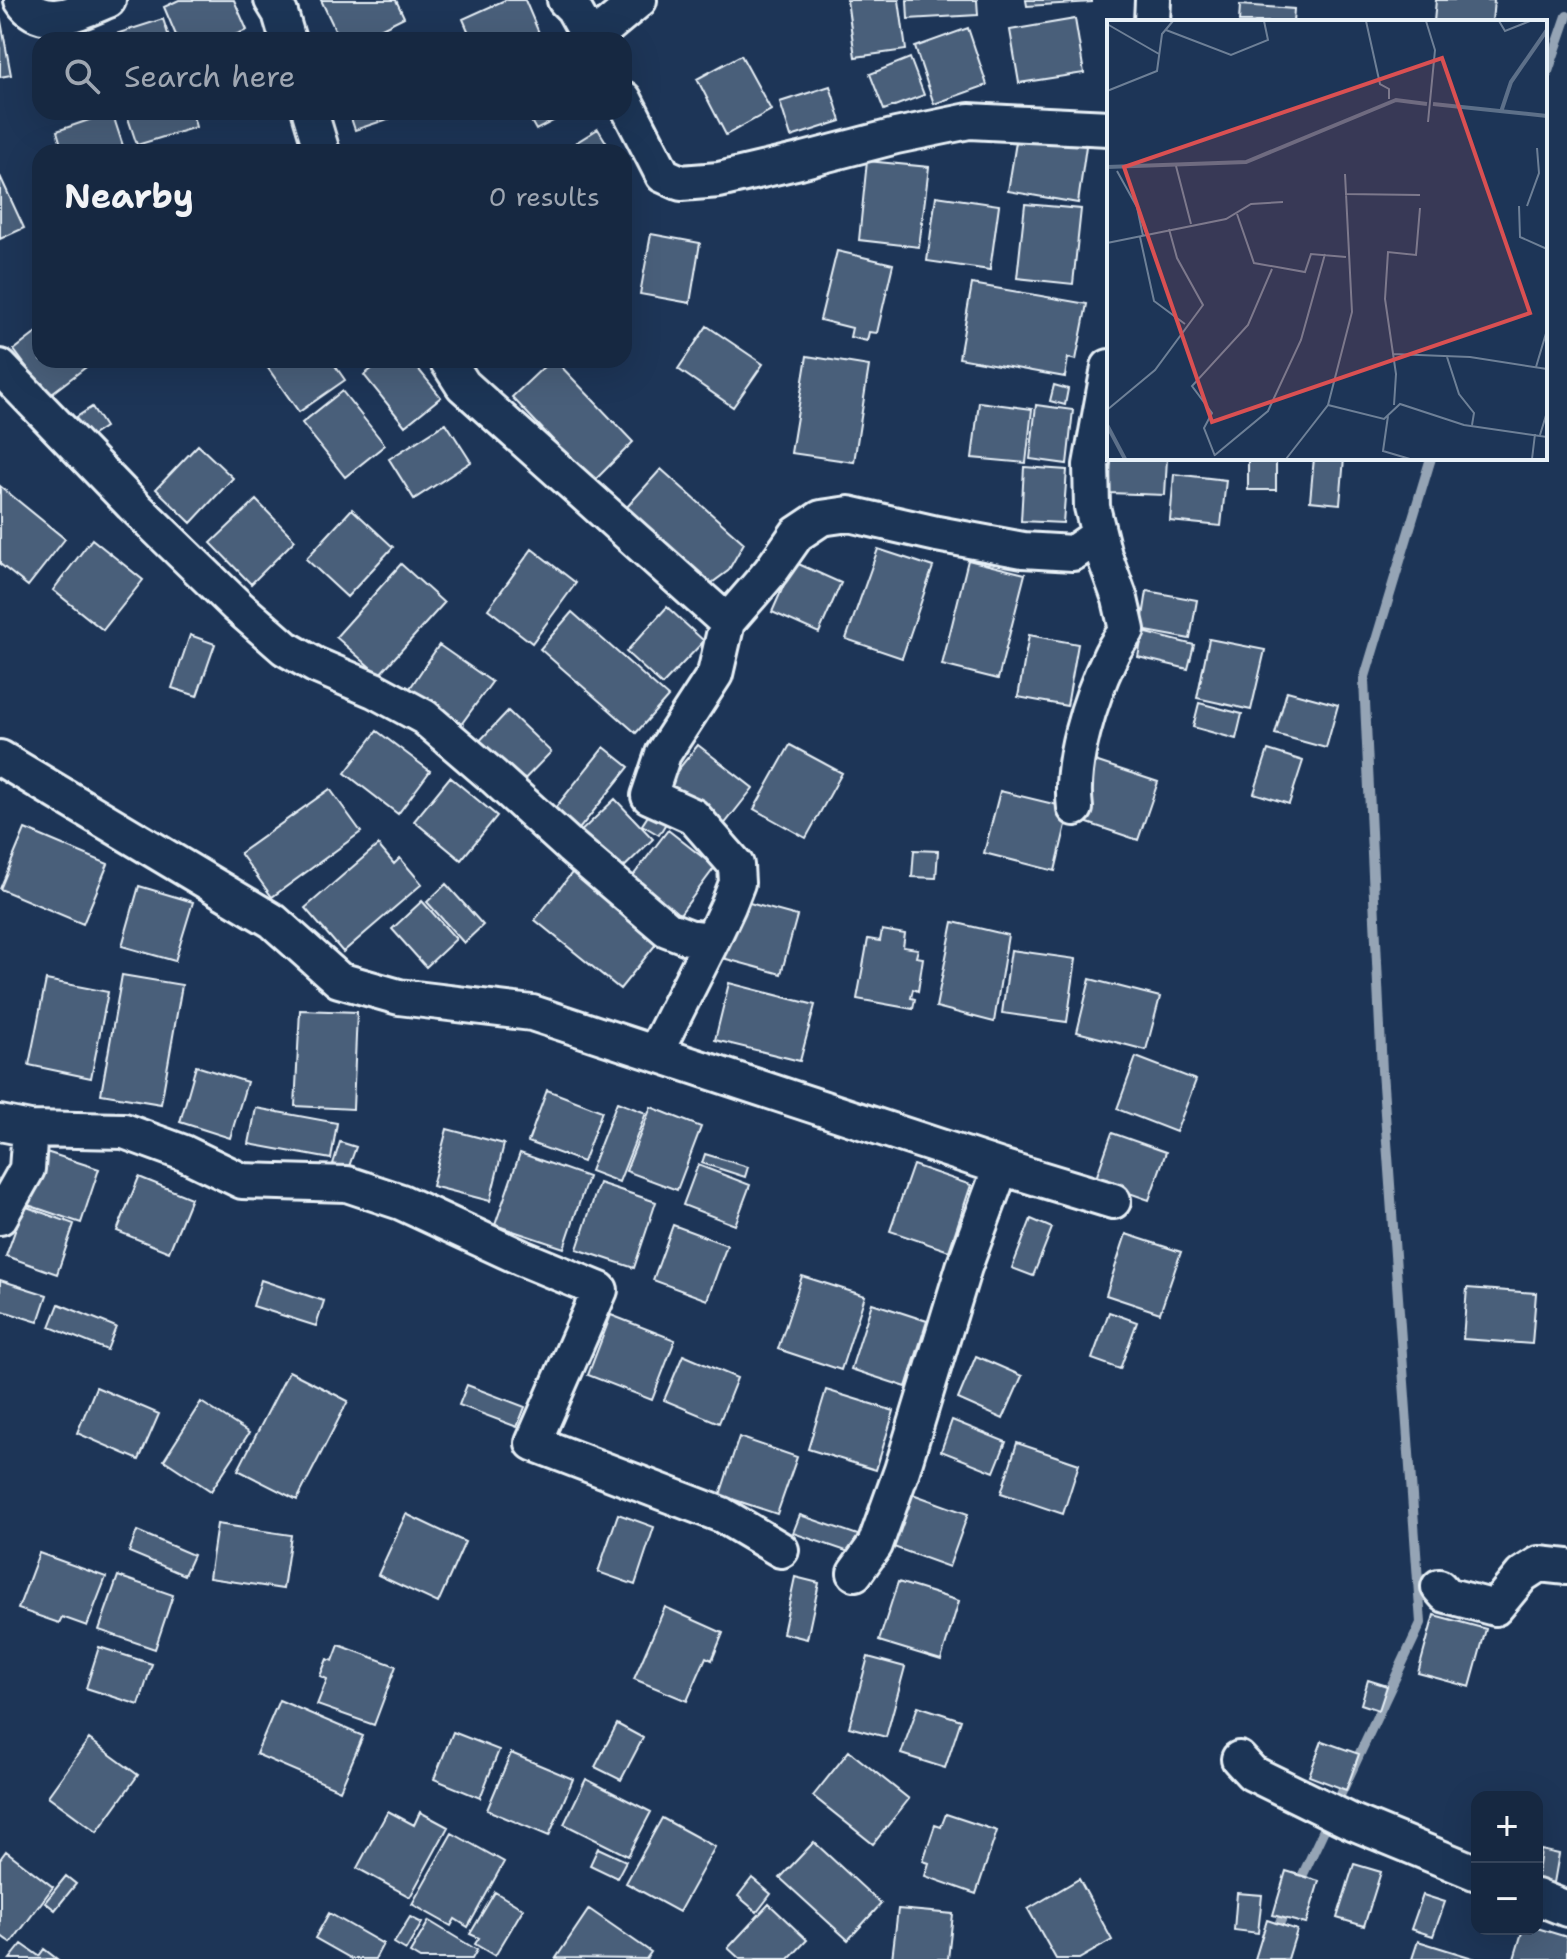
<!DOCTYPE html>
<html lang="en">
<head>
<meta charset="utf-8">
<style>
	body { margin:0; font-family:"Shantell Sans",sans-serif; background:#1f3048; color:#f1f3f6 }
	.controls { position:absolute; right:24px; bottom:24px; display:grid; overflow:hidden; border-radius:16px; box-shadow:0 8px 32px #0002 }
	.controls button { width:72px; height:72px; display:grid; place-items:center; padding:0; border:0; border-bottom:2px solid #35445a; background:#162841; color:#f1f3f6; font:40px sans-serif }
	.list { margin:0; padding:0; list-style:none }
	h2 { display:flex; justify-content:space-between; align-items:center; height:104px; margin:0; padding:0 32px; font-size:34px }
	h2 small { font-size:26px; font-weight:400; color:#9ea6b1 }
	.icon { flex:none; width:44px; height:44px; fill:none; stroke:currentColor; stroke-width:2; stroke-linecap:round; stroke-linejoin:round }
	.map { position:relative; flex:none; width:1567px; height:1959px; overflow:hidden }
	.search { position:absolute; background:#162841; box-shadow:0 8px 32px #0002; left:32px; top:32px; width:600px; height:88px; display:flex; align-items:center; gap:20px; box-sizing:border-box; padding:0 28px; border-radius:24px; color:#9ea6b1; font-size:30px }
	.panel { position:absolute; background:#162841; box-shadow:0 8px 32px #0002; left:32px; top:144px; width:600px; height:224px; border-radius:24px }
	.map>svg:first-child { display:block }
	.lines { fill:none; stroke-linecap:round; stroke-linejoin:round }
	.stream { stroke:#95a4b5; stroke-width:10 }
	.building { fill:#495e7a; stroke:#e8f1f8; stroke-width:2 }
	.street-casing { stroke:#e8f1f8; stroke-width:40 }
	.street { stroke:#1d3557; stroke-width:34 }
	.inset-river { fill:none; stroke:#5d7089; stroke-width:4 }
	.inset-road { fill:none; stroke:#6e8097; stroke-width:2 }
	.view { fill:#da5052; fill-opacity:0.15; stroke:#da5052; stroke-width:4 }
	.inset-edge { fill:none; stroke:#e8f1f8; stroke-width:4 }
</style>
</head>
<body>
<div class="map">
<svg width="1567" height="1959" viewBox="0 0 1567 1959">
	<rect width="100%" height="100%" fill="#1d3557"/>
	<filter id="ink" filterUnits="userSpaceOnUse"><feTurbulence type="fractalNoise" baseFrequency=".0125" numOctaves="2"/><feDisplacementMap in="SourceGraphic" scale="16" xChannelSelector="R" yChannelSelector="G"/><feConvolveMatrix kernelMatrix="1 2 1 2 8 2 1 2 1" color-interpolation-filters="sRGB"/></filter>
	<g filter="url(#ink)">
		<g class="lines">
			<path class="stream" d="M1545 80 1567 16
				M1298 1885 1421 1623 1382 1071 1364 680 1431 458
				M1263 1959 1287 1907"/>
		</g>
		<path class="building" d="M179 0H234L247 30 223 40H178L164 7Z
			M321 0H396L404 17 358 40H340Z
			M505 0H525L542 40H472L463 19Z
			M847 0H899L906 50 855 57Z
			M907 0H977L978 15 908 19Z
			M1026 0H1092V2L1027 6Z
			M1436 0H1494L1492 22H1434Z
			M1240 5 1294 9 1293 22H1239Z
			M163 19 170 40H104L103 38Z
			M1075 19 1084 73 1019 83 1010 30Z
			M1 21 11 75 0 77V22Z
			M968 28 987 85 934 104 915 47Z
			M741 55 771 110 726 135 697 79Z
			M910 58 924 95 884 110 870 74Z
			M830 86 841 121 791 137 780 102Z
			M112 112 125 152H63L57 131Z
			M126 112H192L196 127 137 145Z
			M349 112H409L355 130Z
			M526 112H570L536 130Z
			M598 129 612 152H561Z
			M1017 136 1086 146 1078 203 1008 191Z
			M867 161 929 167 919 247 859 240Z
			M0 176 24 228 0 239Z
			M936 196 999 205 990 270 927 261Z
			M1025 204 1081 209 1073 284 1017 278Z
			M651 234 700 243 690 303 640 294Z
			M837 251 893 264 877 333 869 332 867 341 850 337 852 328 820 320Z
			M972 284 1087 304 1076 360 1068 358 1065 377 959 358Z
			M707 326 763 364 733 407 678 369Z
			M40 330V360L94 361 48 396 14 350Z
			M807 356 869 366 854 462 791 453Z
			M265 360H331L345 380 299 412 263 361Z
			M383 360H411L441 397 405 426 364 375Z
			M551 360H555L633 442 593 482 512 397Z
			M1054 385 1068 389 1065 405 1050 401Z
			M342 391 385 445 345 477 302 423Z
			M979 402 1032 409 1026 463 972 458Z
			M1036 405 1073 410 1067 464 1030 459Z
			M92 407 105 427 82 442 69 422Z
			M446 423 471 462 414 499 389 459Z
			M198 445 233 478 191 523 156 489Z
			M1111 458H1167L1165 495 1109 493Z
			M1248 458H1276V490H1248Z
			M1314 458H1344L1340 504 1310 501Z
			M1024 467 1067 470 1063 523 1021 521Z
			M661 469 744 543 728 571 701 591 618 517Z
			M1174 474 1226 480 1221 526 1170 521Z
			M0 486 65 539 28 586 0 564Z
			M256 500 295 540 251 584 211 543Z
			M352 509 393 547 347 597 306 559Z
			M92 539 143 580 103 630 53 590Z
			M532 549 576 583 532 643 488 609Z
			M878 549 933 567 902 658 846 639Z
			M968 560 1025 574 998 679 942 665Z
			M794 562 841 583 819 633 772 612Z
			M401 564 444 603 379 675 336 637Z
			M1147 591 1197 600 1190 639 1141 630Z
			M667 607 704 641 662 685 626 652Z
			M572 612 668 697 636 733 540 649Z
			M1143 632 1194 645 1188 669 1138 657Z
			M190 635 215 644 197 696 172 688Z
			M1029 635 1078 644 1067 706 1018 697Z
			M1209 639 1265 650 1251 710 1197 698Z
			M439 645 492 682 457 730 406 694Z
			M1287 691 1338 705 1326 748 1275 734Z
			M1199 703 1242 714 1236 739 1193 727Z
			M508 711 551 752 515 789 473 748Z
			M377 731 430 771 398 814 345 773Z
			M698 745 753 788 719 831 664 787Z
			M790 745 842 773 806 838 754 809Z
			M604 747 629 767 572 838 547 818Z
			M1268 750 1303 761 1289 804 1254 793Z
			M1095 761 1158 782 1138 840 1076 819Z
			M450 777 497 816 461 860 414 821Z
			M330 789 361 832 272 897 240 853Z
			M1000 791 1070 808 1055 871 984 853Z
			M615 799 653 839 614 877 575 837Z
			M653 808 669 818 659 835 642 825Z
			M25 829 108 864 83 924 0 889Z
			M668 830 715 867 674 922 626 885Z
			M378 845 394 864 400 858 422 884 343 952 305 908Z
			M914 850 938 851 936 878 912 877Z
			M575 869 661 938 620 989 535 920Z
			M446 884 483 925 464 943 427 902Z
			M139 886 193 902 175 961 122 946Z
			M735 899 797 916 781 974 719 957Z
			M422 901 456 939 426 967 392 929Z
			M953 922 1008 935 994 1022 936 1007Z
			M882 930 905 934 903 947 918 949 916 957 923 958 918 991 913 989 911 998 915 999 913 1009 857 999 868 939 880 941Z
			M1011 950 1076 959 1067 1022 1002 1013Z
			M122 975 182 985 161 1104 101 1094Z
			M1090 979 1160 997 1146 1050 1077 1032Z
			M46 980 108 992 91 1078 29 1065Z
			M729 983 815 1005 800 1061 715 1040Z
			M300 1010 357 1012 353 1109 295 1106Z
			M1136 1057 1196 1080 1176 1132 1117 1109Z
			M196 1066 247 1082 230 1138 180 1122Z
			M547 1090 602 1111 583 1162 528 1142Z
			M617 1102 646 1113 619 1182 590 1171Z
			M651 1107 701 1127 677 1190 626 1171Z
			M256 1108 337 1123 331 1159 249 1144Z
			M447 1129 504 1144 490 1201 432 1186Z
			M1112 1133 1166 1152 1149 1200 1095 1181Z
			M340 1142 356 1147 348 1169 333 1164Z
			M43 1151 99 1169 81 1223 25 1204Z
			M520 1153 588 1177 564 1248 495 1225Z
			M705 1154 748 1167 745 1177 702 1163Z
			M698 1165 750 1185 735 1225 683 1205Z
			M913 1165 971 1185 949 1251 890 1231Z
			M139 1177 191 1198 169 1252 117 1231Z
			M599 1183 656 1202 634 1268 577 1249Z
			M24 1206 74 1224 57 1274 6 1256Z
			M1031 1219 1052 1228 1033 1276 1012 1268Z
			M673 1225 727 1245 707 1300 653 1280Z
			M1126 1234 1181 1252 1160 1313 1106 1295Z
			M802 1276 865 1296 841 1370 778 1349Z
			M0 1280 47 1295 38 1322 0 1310Z
			M261 1280 324 1301 316 1326 253 1306Z
			M1467 1288 1536 1293 1532 1344 1463 1339Z
			M872 1303 927 1321 906 1387 851 1369Z
			M59 1304 116 1327 107 1350 50 1327Z
			M1109 1312 1137 1322 1120 1369 1092 1359Z
			M611 1315 675 1340 652 1400 588 1375Z
			M683 1355 737 1378 719 1423 664 1400Z
			M976 1356 1022 1376 1003 1419 958 1399Z
			M289 1371 348 1401 297 1500 238 1470Z
			M467 1385 525 1407 517 1427 459 1405Z
			M96 1387 159 1414 139 1460 77 1433Z
			M826 1390 894 1411 876 1470 808 1449Z
			M201 1402 249 1433 211 1491 164 1460Z
			M952 1420 1006 1442 994 1472 941 1451Z
			M739 1437 797 1457 777 1514 720 1495Z
			M1017 1443 1079 1464 1063 1514 1001 1493Z
			M907 1492 968 1514 949 1567 888 1545Z
			M406 1514 465 1542 438 1603 378 1575Z
			M618 1514 654 1527 635 1585 598 1572Z
			M800 1515 858 1535 852 1553 793 1533Z
			M217 1524 291 1535 283 1589 209 1578Z
			M137 1531 193 1555 184 1575 129 1552Z
			M39 1553 106 1577 87 1626 62 1617 59 1623 18 1609Z
			M118 1576 173 1595 155 1649 99 1630Z
			M795 1577 819 1583 807 1639 783 1633Z
			M898 1582 959 1601 941 1660 879 1641Z
			M665 1607 723 1633 712 1660 706 1657 687 1701 634 1679Z
			M1434 1615 1486 1629 1470 1687 1418 1673Z
			M339 1645 396 1666 374 1725 317 1705 327 1679 320 1676 327 1659 333 1661Z
			M99 1647 152 1664 139 1705 86 1688Z
			M868 1657 905 1667 886 1737 849 1727Z
			M1368 1680 1387 1686 1379 1710 1361 1704Z
			M279 1700 363 1736 340 1790 256 1754Z
			M918 1706 961 1720 945 1768 901 1754Z
			M617 1724 643 1738 621 1780 595 1767Z
			M453 1732 499 1750 480 1798 434 1779Z
			M89 1739 138 1775 97 1832 48 1796Z
			M1322 1741 1359 1754 1346 1790 1309 1776Z
			M849 1751 909 1799 873 1844 813 1796Z
			M511 1753 573 1779 549 1836 487 1810Z
			M586 1779 651 1812 628 1856 564 1824Z
			M388 1811 414 1825 420 1812 448 1827 410 1897 357 1868Z
			M946 1814 997 1831 976 1894 925 1876 929 1863 923 1861 935 1825 941 1827Z
			M662 1818 715 1847 679 1912 626 1883Z
			M452 1833 504 1862 468 1927 455 1919 451 1926 412 1904Z
			M814 1842 881 1904 848 1940 780 1878Z
			M598 1848 626 1861 617 1878 590 1865Z
			M1541 1850 1559 1854 1554 1883 1537 1881Z
			M6 1851 53 1887 11 1943 0 1935V1859Z
			M1354 1864 1381 1872 1364 1926 1337 1918Z
			M1286 1871 1319 1881 1306 1924 1273 1915Z
			M66 1876 76 1884 55 1910 45 1902Z
			M752 1878 771 1894 757 1912 738 1896Z
			M1079 1879 1112 1940 1079 1959H1056L1028 1909Z
			M495 1892 523 1909 495 1956 475 1944 479 1938 470 1934Z
			M1237 1893 1262 1895 1258 1933 1234 1930Z
			M1423 1895 1445 1902 1433 1936 1411 1929Z
			M769 1904 807 1940 789 1959H740L728 1948Z
			M589 1909 651 1952 646 1959 556 1958Z
			M898 1909 953 1914 948 1959H892Z
			M329 1913 383 1944 375 1959H352L315 1938Z
			M410 1917 422 1923 406 1950 394 1943Z
			M1267 1920 1297 1930 1288 1959H1255Z
			M429 1921 477 1950 472 1959H420L410 1953Z
			M1537 1928 1567 1937V1959H1514L1523 1929Z
			M1418 1941 1476 1959H1412Z
			M22 1944 39 1956 44 1949 57 1959H10Z"/>
		<g class="lines">
			<g class="street-casing">
				<path id="street" d="M22 0C42 32 81 11 108 0
					M272 0 280 13 288 40
					M565 0 573 8 591 40
					M1152 22 1153 0
					M591 40 639 0
					M624 99 663 175 681 183 719 180 800 161 896 136 969 121 1109 128
					M310 112 322 152
					M447 360 463 385 727 622
					M0 367 132 504 237 606 285 648 315 665 374 690 424 717 494 777 570 846 667 929 688 937 712 940
					M0 758 273 921 339 980 399 997 532 1013 1001 1167 1113 1201
					M1075 808C1069 763 1090 698 1110 657 1114 647 1121 639 1127 630L1120 599 1104 555 1092 507 1091 465 1109 367
					M655 1053 712 940 728 906 737 883 736 865 693 816 649 796 663 754 715 674 727 622 771 571 797 534 821 518 849 514 937 534 1023 550 1073 553 1099 535
					M0 1123 30 1129 124 1131 184 1153 242 1181 347 1184 401 1202 522 1258 600 1290 533 1443 722 1515 781 1550
					M0 1217 27 1169 30 1129
					M855 1573 875 1545 902 1470 964 1267 1001 1167
					M1439 1587 1446 1595 1495 1608 1522 1575 1539 1564 1567 1567
					M1239 1759 1252 1773 1350 1821 1477 1873
					M1537 1897 1567 1909"/>
			</g>
			<use href="#street" class="street"/>
		</g>
	</g>
	<g transform="translate(1107 20)">
		<rect width="440" height="440" fill="#1d3557"/>
		<path class="inset-river" d="M326 84 440 96M394 92 404 62 440 10M0 147 139 142 289 80 320 84M0 405 18 439"/>
		<path class="inset-road" d="M259 1 273 64 282 69V79M319 1 328 30 321 102M392 1 398 11 423 1M0 4 52 34M59 10 124 35 161 20 157 1M0 71 50 51 55 14 66 1M69 146 84 204M10 151 30 187 36 216M238 174 313 175M412 186 413 217 440 229M420 186 432 153 430 128M130 194 147 243 198 252 204 234 239 237M33 217 47 281 78 304M0 223 119 199 144 184 176 182M286 334 363 337 440 349M340 337 352 374 367 393 365 405M429 347 440 310M221 385 277 399 293 384 357 405 440 417M287 385 289 354 278 279 281 232 309 235 313 188M0 390 48 350 96 285 70 238 62 209M281 396 276 431 303 439M433 415 440 392M108 435 161 391 194 320 218 234M108 436 97 408 105 393 85 366 141 305 165 249M179 439 221 385 245 292 238 154M425 439 428 414"/>
		<path class="view" d="M335 38 423 293 105 402 17 147Z"/>
		<rect width="440" height="440" class="inset-edge"/>
	</g>
</svg>
<div class="controls">
<button>+</button>
<button>−</button>
</div>
<div class="search"><svg class="icon" aria-label="search" viewBox="0 0 24 24"><circle cx="10" cy="10" r="6"/><path d="M15 15l6 6"/></svg>Search here</div>
<section class="panel">
<h2>Nearby<small>0 results</small></h2>
<ul class="list">
</ul>
</section>
</div>
</body>
</html>
